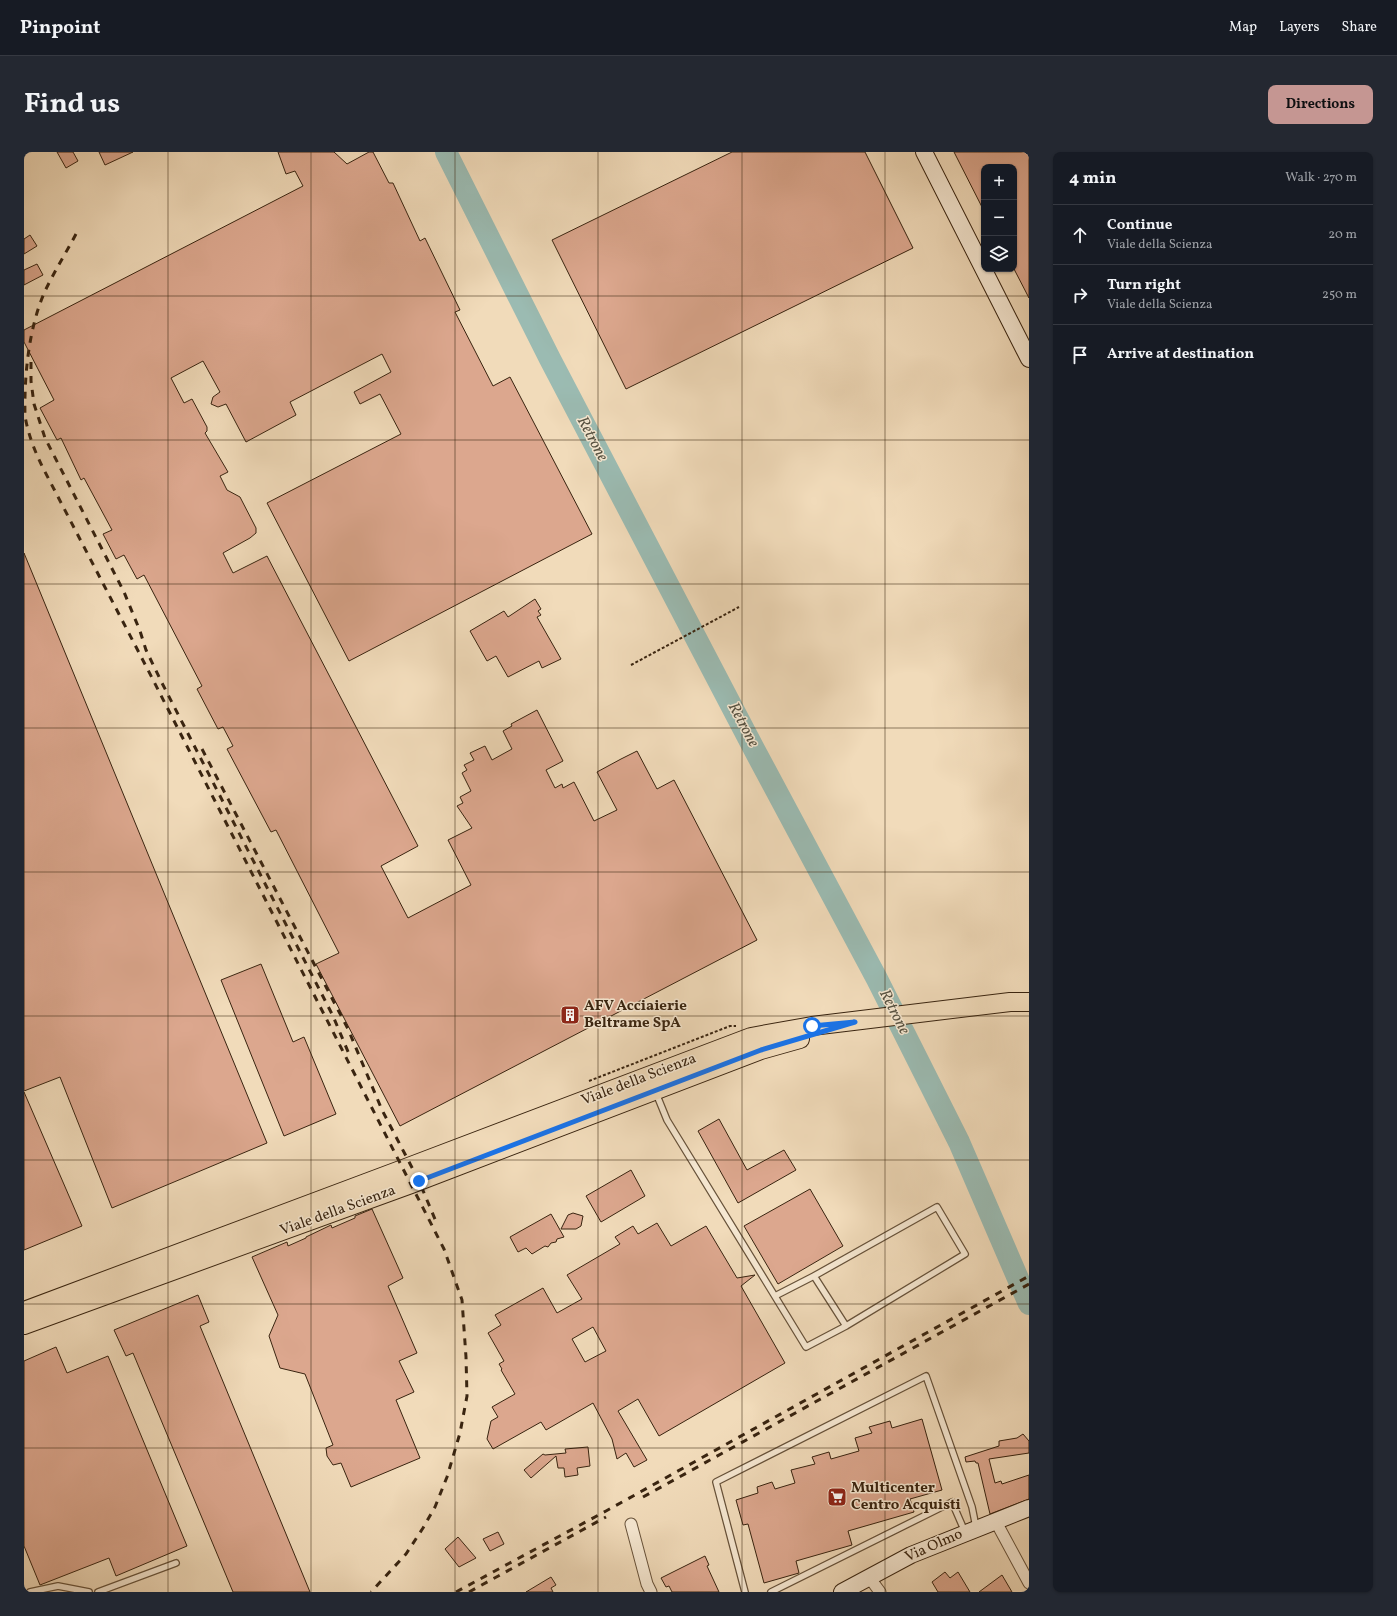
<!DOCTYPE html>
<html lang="en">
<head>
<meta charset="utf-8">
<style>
	body { margin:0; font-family:Vollkorn,serif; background:#242831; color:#f1f3f6 }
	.controls { position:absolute; right:12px; top:12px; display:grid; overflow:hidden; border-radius:8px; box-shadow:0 1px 3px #0004 }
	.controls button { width:36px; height:36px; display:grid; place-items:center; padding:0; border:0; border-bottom:1px solid #363941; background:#171b24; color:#f1f3f6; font:20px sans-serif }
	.stop { position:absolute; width:12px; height:12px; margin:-9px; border:3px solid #1a73e8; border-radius:50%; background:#fff }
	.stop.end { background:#1a73e8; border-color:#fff; box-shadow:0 1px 4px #0008 }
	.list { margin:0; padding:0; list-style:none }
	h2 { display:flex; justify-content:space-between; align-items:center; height:52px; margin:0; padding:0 16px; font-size:17px }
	h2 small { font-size:13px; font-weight:400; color:#9ea1a6 }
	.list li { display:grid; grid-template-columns:26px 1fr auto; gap:12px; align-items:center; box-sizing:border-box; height:60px; padding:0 16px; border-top:1px solid #363941 }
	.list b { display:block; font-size:15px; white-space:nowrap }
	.list p { margin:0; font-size:13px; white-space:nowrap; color:#9ea1a6 }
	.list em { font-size:13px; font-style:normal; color:#9ea1a6 }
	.icon { flex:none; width:22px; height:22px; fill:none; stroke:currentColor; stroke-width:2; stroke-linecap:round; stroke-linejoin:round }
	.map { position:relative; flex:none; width:1005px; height:1440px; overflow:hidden; border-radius:8px }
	header { display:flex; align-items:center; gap:24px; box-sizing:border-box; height:56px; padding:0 20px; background:#171b24; border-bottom:1px solid #363941 }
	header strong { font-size:19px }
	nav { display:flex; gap:22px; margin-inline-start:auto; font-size:14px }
	.intro { display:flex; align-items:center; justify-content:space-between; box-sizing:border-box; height:96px; padding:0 24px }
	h1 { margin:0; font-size:28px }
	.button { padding:10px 18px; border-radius:8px; background:#c59692; color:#111; font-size:14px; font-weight:700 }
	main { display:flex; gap:24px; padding:0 24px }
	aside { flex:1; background:#171b24; border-radius:8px; box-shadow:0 1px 3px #0004 }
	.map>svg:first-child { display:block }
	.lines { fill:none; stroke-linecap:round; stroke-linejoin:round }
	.river { stroke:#9bbbb2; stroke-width:22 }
	.building { fill:#dca78e; stroke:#392410; fill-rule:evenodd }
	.lane-casing { stroke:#67523a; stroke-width:8 }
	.street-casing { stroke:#67523a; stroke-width:13 }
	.secondary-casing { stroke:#392410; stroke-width:18 }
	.primary-casing { stroke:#392410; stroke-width:20 }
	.path { stroke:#392410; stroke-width:2; stroke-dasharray:3 2; stroke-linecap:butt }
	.lane { stroke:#f6e8d2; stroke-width:5.5 }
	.street { stroke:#f6e8d2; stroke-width:11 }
	.secondary { stroke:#f6e8d2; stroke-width:16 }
	.primary { stroke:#f1dbba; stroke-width:18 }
	.rail { stroke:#392410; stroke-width:3; stroke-dasharray:7 7; stroke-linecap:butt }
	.route { stroke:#1a73e8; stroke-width:5 }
	.grid { fill:none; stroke:#392410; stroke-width:1; stroke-opacity:0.55 }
	.labels { text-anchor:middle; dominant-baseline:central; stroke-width:3; stroke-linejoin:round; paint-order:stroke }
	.poi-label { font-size:15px; font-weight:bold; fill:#392410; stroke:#f6e8d2; text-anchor:start }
	.street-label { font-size:15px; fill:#392410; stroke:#f6e8d2 }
	.water-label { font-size:16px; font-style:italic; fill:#565141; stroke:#f6e8d2 }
</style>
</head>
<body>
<header>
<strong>Pinpoint</strong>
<nav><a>Map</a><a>Layers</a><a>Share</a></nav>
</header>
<div class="intro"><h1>Find us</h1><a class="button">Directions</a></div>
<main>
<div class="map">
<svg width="1005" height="1440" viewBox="0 0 1005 1440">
	<rect width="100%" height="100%" fill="#f1dbba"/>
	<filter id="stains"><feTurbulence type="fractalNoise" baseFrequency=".005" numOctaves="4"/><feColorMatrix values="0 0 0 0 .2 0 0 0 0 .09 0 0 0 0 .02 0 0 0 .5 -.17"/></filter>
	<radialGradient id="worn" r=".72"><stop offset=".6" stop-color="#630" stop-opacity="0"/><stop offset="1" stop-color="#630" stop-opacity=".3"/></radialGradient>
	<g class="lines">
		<path class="river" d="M422 0 526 207 730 597 853 827 935 990 1005 1152"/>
	</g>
	<path class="building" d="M33 0H49L54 9 42 16Z
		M75 0H109L81 13Z
		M254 0H310L323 12 345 0H349L365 31H369L396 89 401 86 436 158 431 160 469 234 486 225 568 382 325 509 243 351 377 282 356 242 336 252 330 240 367 220 358 202 266 250 272 263 222 290 202 252 194 255 187 252 189 245 196 240 179 209 147 226 160 251 168 247 183 275V279L181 281 204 320 196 324 203 338 216 345 232 376V381L226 386 199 401 209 421 243 404 394 694 357 714 384 766 447 733 424 688 448 676 433 654 439 651 436 645 447 639 438 621 443 618 440 613 450 608 446 601 461 594 468 608 488 597 479 579 488 574 487 572 513 558 539 609 522 618 531 636 538 632 539 636 550 630 570 669 593 658 573 620 597 607 613 599 633 637 650 628 733 788 376 974 292 812 315 801 252 678 247 680 203 597 209 594 199 575 194 577 173 537 178 534 120 423 113 427 100 403 92 407 79 382 88 378 60 326 57 328 37 286 33 288 16 256 30 248 0 190V178L279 34 271 19 262 22Z
		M708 0H841L889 96 602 237 528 88Z
		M930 0H1005V146L990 117V15H960V59Z
		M6 83 13 94 0 102V87Z
		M13 112 19 123 0 133V118Z
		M0 401 243 991 88 1056 36 925 0 939Z
		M511 447 517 457 514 459 517 463 513 465 537 507 518 516 515 509 484 525 472 504 463 509 446 479 480 459 484 465Z
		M237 812 269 890 280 885 312 962 260 984 197 828Z
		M0 940 58 1074 0 1098Z
		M695 967 723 1018 760 998 772 1018 714 1051 674 979Z
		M607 1018 621 1044 577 1070 562 1044Z
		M786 1037 819 1094 754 1132 720 1074Z
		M348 1057 379 1126 364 1134 393 1201 375 1209 390 1240 372 1248 396 1306 327 1335 317 1311 309 1313 303 1304 302 1296 309 1293 281 1222 256 1216 245 1184 254 1163 228 1105 263 1090 264 1094 282 1086V1085L307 1073 308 1076 331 1066V1064Z
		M549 1061 559 1064 557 1074 552 1077H537L544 1063Z
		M527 1062 540 1085 533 1087 532 1090 527 1091 524 1095 521 1094 508 1102 502 1096 494 1100 486 1085Z
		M633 1071 647 1094 682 1074 713 1126 731 1123 717 1134 761 1211 635 1284 614 1247 594 1259 623 1308 610 1315 602 1301 593 1307 588 1287 569 1251 522 1278 517 1270 469 1297 463 1287 467 1269 474 1265 468 1255 491 1242 477 1218 478 1217 475 1212 480 1209 464 1181 477 1173 471 1163 519 1136 533 1161 558 1147 543 1123 596 1092 591 1085 609 1074 614 1082ZM569 1175 582 1199 561 1210 548 1187Z
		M174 1143 185 1170 176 1174 286 1440H209L109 1201 102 1204 90 1178Z
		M32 1195 43 1221 84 1204 163 1394 92 1424 85 1406 16 1433 0 1394V1209Z
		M898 1267 918 1338 886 1347 890 1360 824 1379 828 1393 772 1409 775 1421 740 1431 724 1372 719 1373 712 1348 734 1341 733 1335 748 1330 751 1337 771 1331 767 1318 791 1312 788 1305 805 1300 807 1307 835 1299 831 1286 848 1281 845 1275 866 1269 868 1276Z
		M999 1282 1005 1289V1301L965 1307 971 1331 977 1329 978 1332 1005 1323V1347L966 1362 954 1311H952L951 1309 942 1310 941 1305 975 1294V1289L993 1286Z
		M564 1295 566 1314 553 1316 554 1323 541 1325 540 1316H534L532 1304 507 1326 500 1318 519 1302 521 1303 542 1301 541 1297Z
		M474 1380 480 1392 466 1399 459 1387Z
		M434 1385 452 1406 435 1415 421 1397Z
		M681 1404 685 1413 683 1414 695 1440H648L645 1434 642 1435 637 1426Z
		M921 1420 926 1426 934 1420 946 1440H914L908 1430Z
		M978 1423 988 1440H955Z
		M527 1425 532 1433 527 1436 529 1440H502Z"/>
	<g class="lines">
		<g class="lane-casing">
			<path id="lane" d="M632 941 643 968 782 1195 822 1174 790 1124 751 1144
				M790 1124 913 1055 941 1102 822 1174
				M6 1440 34 1434 65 1440
				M74 1440 152 1411
				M721 1440 692 1330 902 1224 948 1355 952 1375
				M747 1440 928 1350 941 1380"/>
		</g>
		<g class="street-casing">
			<path id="street" d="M971 1368 1005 1431
				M607 1372 623 1432 627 1440
				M845 1425 856 1440"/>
		</g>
		<g class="secondary-casing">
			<path id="secondary" d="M900 0 1005 207
				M818 1440 887 1403 1005 1356"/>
		</g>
		<g class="primary-casing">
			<path id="primary" d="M0 1159 387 1014 727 885 788 874 986 850H1005
				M0 1173 387 1032 737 898 776 887"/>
		</g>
		<path class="path" d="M607 513 715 455
			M565 929 706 874H712"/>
		<use href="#lane" class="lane"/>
		<use href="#street" class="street"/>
		<use href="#secondary" class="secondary"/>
		<use href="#primary" class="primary"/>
		<path class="rail" d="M52 82C43 99 33 115 24 133 5 170 0 223 1 264 4 282 11 300 19 316L124 518 420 1097 438 1148 442 1205 443 1244 436 1281 423 1325 411 1355 399 1376 382 1402 347 1440
			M7 210V229L10 252 21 286 100 440 116 479 122 498 138 531 309 864 325 902
			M178 597 324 877 358 958 395 1029 413 1072
			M619 1345 1005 1132
			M432 1440 582 1359 1005 1124
			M445 1440 582 1365"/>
	</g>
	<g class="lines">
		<path class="route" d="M395 1029 737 898 831 870 788 874"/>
	</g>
	<path class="grid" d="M144 0V1440M287 0V1440M431 0V1440M574 0V1440M718 0V1440M861 0V1440M0 144H1005M0 288H1005M0 432H1005M0 576H1005M0 720H1005M0 864H1005M0 1008H1005M0 1152H1005M0 1296H1005"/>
	<defs>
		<g id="building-square" transform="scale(1)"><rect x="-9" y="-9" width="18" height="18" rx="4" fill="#8f2418" stroke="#f6e8d2"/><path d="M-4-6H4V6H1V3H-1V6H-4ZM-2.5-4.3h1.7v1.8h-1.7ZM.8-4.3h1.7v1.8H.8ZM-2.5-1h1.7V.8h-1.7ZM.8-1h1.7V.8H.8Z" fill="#fff"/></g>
		<g id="supermarket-square" transform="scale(1)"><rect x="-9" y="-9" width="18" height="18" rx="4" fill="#8f2418" stroke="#f6e8d2"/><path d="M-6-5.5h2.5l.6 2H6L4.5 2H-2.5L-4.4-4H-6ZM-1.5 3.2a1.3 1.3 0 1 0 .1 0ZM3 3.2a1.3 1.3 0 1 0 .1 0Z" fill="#fff"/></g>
	</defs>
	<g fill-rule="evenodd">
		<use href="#building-square" x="546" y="863"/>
		<use href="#supermarket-square" x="813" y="1345"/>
	</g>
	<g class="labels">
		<g class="poi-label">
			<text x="560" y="854">AFV Acciaierie<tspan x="560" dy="17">Beltrame SpA</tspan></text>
			<text x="827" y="1336">Multicenter<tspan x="827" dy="17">Centro Acquisti</tspan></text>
		</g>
		<g class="street-label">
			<text transform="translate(615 928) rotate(-21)">Viale della Scienza</text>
			<text transform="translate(314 1059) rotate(-20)">Viale della Scienza</text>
			<text transform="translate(910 1394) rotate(-24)">Via Olmo</text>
		</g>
		<g class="water-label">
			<text transform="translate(568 287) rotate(62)">Retrone</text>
			<text transform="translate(719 573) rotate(62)">Retrone</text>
			<text transform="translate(870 860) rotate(63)">Retrone</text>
		</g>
	</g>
	<rect width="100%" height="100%" filter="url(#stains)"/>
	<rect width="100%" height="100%" fill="url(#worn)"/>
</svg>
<div class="controls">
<button>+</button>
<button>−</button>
<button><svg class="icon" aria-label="layers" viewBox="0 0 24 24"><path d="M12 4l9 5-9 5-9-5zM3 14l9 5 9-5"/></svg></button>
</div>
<div class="stop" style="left:788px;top:874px"></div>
<div class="stop end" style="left:395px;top:1029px"></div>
</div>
<aside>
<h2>4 min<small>Walk · 270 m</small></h2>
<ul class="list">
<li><svg class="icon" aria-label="ahead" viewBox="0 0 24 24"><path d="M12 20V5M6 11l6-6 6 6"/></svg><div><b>Continue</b><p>Viale della Scienza</p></div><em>20 m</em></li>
<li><svg class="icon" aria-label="right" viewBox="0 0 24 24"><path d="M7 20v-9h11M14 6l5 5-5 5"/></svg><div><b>Turn right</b><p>Viale della Scienza</p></div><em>250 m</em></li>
<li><svg class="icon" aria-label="arrive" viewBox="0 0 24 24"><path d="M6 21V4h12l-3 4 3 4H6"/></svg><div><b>Arrive at destination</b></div></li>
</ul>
</aside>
</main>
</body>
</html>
